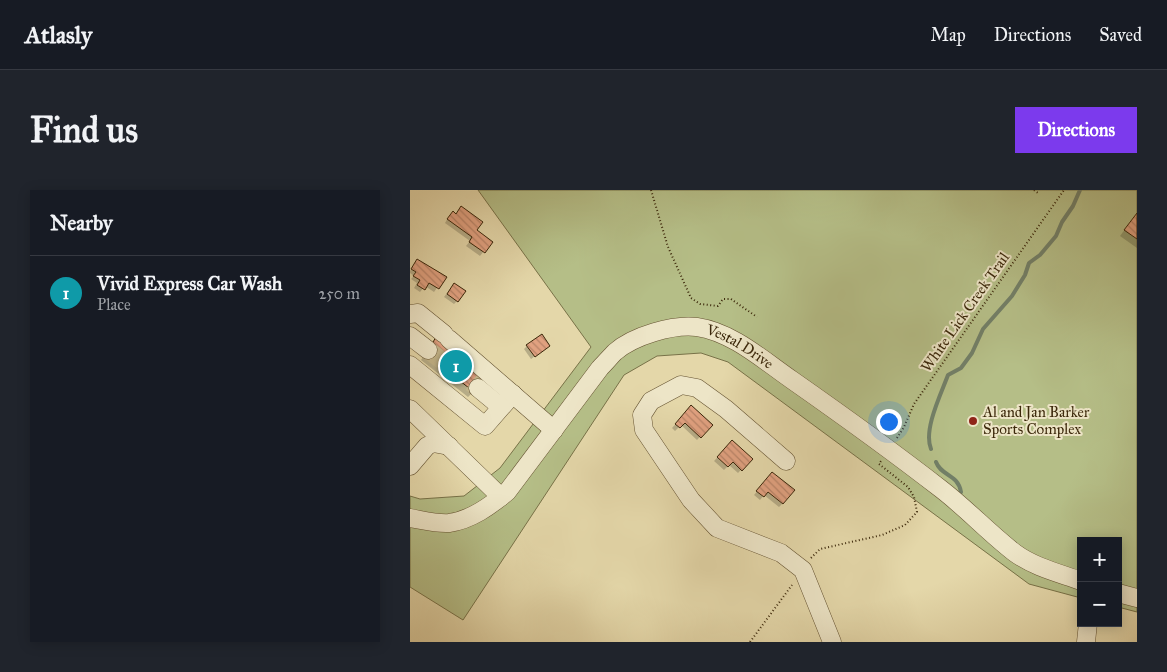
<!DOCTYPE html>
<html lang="en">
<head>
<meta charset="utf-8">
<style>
	body { margin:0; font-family:"IM FELL Great Primer",serif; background:#20242c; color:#f1f3f6 }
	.controls { position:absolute; right:15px; bottom:15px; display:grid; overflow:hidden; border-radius:0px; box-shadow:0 2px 12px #0003 }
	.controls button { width:45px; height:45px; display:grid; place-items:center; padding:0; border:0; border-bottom:1px solid #363941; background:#171b24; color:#f1f3f6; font:25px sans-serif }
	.you { position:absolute; left:478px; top:231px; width:18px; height:18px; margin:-12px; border:4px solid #fff; border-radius:50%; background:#1a73e8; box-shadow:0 0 0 8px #1a73e833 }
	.badge { display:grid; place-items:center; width:32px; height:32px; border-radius:50%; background:#7c3aed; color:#fff; font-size:16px; font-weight:700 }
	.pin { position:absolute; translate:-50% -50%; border:2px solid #fff; box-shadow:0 1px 5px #0006 }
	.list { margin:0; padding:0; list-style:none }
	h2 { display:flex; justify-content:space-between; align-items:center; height:65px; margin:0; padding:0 20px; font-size:21px }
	h2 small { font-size:16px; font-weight:400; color:#9ea1a6 }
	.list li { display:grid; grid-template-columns:32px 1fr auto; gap:15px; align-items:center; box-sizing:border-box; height:75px; padding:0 20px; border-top:1px solid #363941 }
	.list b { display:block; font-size:19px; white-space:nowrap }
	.list p { margin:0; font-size:16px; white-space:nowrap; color:#9ea1a6 }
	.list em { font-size:16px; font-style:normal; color:#9ea1a6 }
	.map { position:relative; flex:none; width:727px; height:452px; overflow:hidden; border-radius:0px }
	header { display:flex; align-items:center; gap:30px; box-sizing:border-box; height:70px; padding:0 25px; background:#171b24; border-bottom:1px solid #363941 }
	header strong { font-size:24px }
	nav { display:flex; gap:28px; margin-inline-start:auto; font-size:18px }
	.intro { display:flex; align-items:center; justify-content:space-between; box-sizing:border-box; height:120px; padding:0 30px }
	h1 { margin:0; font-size:35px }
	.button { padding:12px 22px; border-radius:0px; background:#7c3aed; color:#fff; font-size:18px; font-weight:700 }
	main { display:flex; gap:30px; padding:0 30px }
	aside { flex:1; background:#171b24; border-radius:0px; box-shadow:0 2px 12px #0003 }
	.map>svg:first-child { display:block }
	.pitch { fill:#b5be87; stroke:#787248 }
	.shadow { fill:#0003 }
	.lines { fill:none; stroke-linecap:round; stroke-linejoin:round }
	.stream { stroke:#727f67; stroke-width:4 }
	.building { fill:url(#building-back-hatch); stroke:#3b270a }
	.minor-tunnel { stroke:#c2b489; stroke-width:18; stroke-dasharray:18 9; stroke-linecap:butt }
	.minor-casing { stroke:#655332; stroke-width:19 }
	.path { stroke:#3b270a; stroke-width:2; stroke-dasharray:1 2.5; stroke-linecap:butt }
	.minor { stroke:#ede5c7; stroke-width:18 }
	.poi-dot { fill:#8f2418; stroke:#ede5c7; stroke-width:2 }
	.labels { text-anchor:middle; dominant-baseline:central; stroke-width:4; stroke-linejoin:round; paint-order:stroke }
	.street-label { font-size:15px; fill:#3b270a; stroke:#ede5c7 }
	.poi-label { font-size:15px; fill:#3b270a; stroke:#ede5c7; text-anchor:start }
</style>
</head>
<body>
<header>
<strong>Atlasly</strong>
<nav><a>Map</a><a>Directions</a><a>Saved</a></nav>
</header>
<div class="intro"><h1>Find us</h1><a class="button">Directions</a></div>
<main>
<aside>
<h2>Nearby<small></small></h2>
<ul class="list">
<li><span class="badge" style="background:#0f9aa8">1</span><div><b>Vivid Express Car Wash</b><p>Place</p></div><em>250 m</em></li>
</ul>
</aside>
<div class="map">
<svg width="727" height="452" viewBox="0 0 727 452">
	<defs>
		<pattern id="building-back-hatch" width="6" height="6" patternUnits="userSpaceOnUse" patternTransform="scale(1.25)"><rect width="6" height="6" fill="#e1a180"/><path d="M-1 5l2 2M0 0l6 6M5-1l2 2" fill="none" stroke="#b88367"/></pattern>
	</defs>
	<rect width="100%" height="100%" fill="#e4d7a9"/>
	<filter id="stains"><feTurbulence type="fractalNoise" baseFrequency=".004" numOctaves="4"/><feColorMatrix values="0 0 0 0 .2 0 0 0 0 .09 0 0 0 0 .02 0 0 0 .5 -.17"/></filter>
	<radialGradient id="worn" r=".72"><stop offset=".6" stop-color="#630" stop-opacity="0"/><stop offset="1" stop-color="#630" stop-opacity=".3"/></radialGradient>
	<path class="pitch" d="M68 0H727V422L708 417V351H671V408L619 394 318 172 291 163 247 166 214 185 53 430 0 397V306L10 309 54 306 90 278 181 157Z"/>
	<path class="shadow" d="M48 21 65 40 81 52 70 66 56 56 60 51 35 33 39 26 45 25Z
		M727 23V58L710 46Z
		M4 74 35 87 24 102 15 96 10 102 4 98 7 93 1 89 4 86 0 83V81Z
		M41 98 47 111 44 114 34 107Z
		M26 148 63 202 58 207 11 170Z
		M117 156 135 159 121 169 114 159Z
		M281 217 301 235 287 250 271 235 265 241 262 238Z
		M322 252 341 269 328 283 319 275 314 280 304 271Z
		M359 287 372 314 369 317 354 305 350 310 344 305Z"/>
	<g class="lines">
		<path class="stream" d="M521 259C513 240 531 204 538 185L551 178 562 163 573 139 602 106 615 85 619 73 630 65 646 46 652 32 663 16 670 0
			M526 272C531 286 548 284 551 302"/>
	</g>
	<path class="building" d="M51 16 73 32 67 40 83 52 75 63 59 52 62 47 37 29 43 21 46 24Z
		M727 23V49L714 40Z
		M7 69 37 87 29 99 19 93 15 100 7 95 10 90 3 86 6 82 1 79Z
		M44 93 56 101 48 112 37 104Z
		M132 144 140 156 125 167 116 155Z
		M26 147 75 188 64 202 16 164Z
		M281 215 303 235 291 248 275 233 270 238 265 234Z
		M322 250 343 269 332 281 323 272 318 277 307 267Z
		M362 282 385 300 373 314 358 302 354 307 346 301Z"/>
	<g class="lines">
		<path class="minor-tunnel" d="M18 160 68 198"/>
		<g class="minor-casing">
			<g id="minor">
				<path d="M0 124 8 123 34 144"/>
				<path d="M0 146 18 160"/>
				<path d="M39 149 144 240"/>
				<path d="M0 175 75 236 103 204"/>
				<path d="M68 198 91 217"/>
				<path d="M0 219 91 307"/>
				<path d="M376 271 316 219 287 198 271 195 241 211 232 225 234 240 281 310 307 338 371 363 393 380 422 452"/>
				<path d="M0 276 17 256 23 253 39 256"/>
				<path id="s1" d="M0 328C12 330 27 334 39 333 61 330 80 316 97 302L190 178C195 173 200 167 205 162 223 146 263 134 287 137 322 142 353 170 382 190 432 225 482 261 531 299 557 319 579 343 605 363 624 377 649 383 671 391"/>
				<path d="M708 403 727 408"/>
				<path d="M676 452 678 433"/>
			</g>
		</g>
		<path class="path" d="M241 0 258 57 281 108 290 114 308 116 313 109H321L347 127
			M624 0 628 3
			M487 248 494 237 504 214 654 0
			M401 368 410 359 472 345 495 335 507 322 504 307 498 297 469 274 471 271
			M340 452 382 395"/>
		<use href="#minor" class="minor"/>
	</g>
	<circle class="poi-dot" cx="563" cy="231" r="5"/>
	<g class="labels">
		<g class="street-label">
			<text transform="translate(555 122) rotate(-55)">White Lick Creek Trail</text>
			<text stroke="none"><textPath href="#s1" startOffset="418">Vestal Drive</textPath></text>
		</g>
		<g class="poi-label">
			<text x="573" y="222">Al and Jan Barker<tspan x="573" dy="17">Sports Complex</tspan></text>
		</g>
	</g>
	<rect width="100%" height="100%" filter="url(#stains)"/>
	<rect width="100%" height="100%" fill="url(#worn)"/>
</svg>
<div class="controls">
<button>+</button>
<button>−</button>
</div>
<div class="you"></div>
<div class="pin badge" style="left:46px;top:176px;background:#0f9aa8">1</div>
</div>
</main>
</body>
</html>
